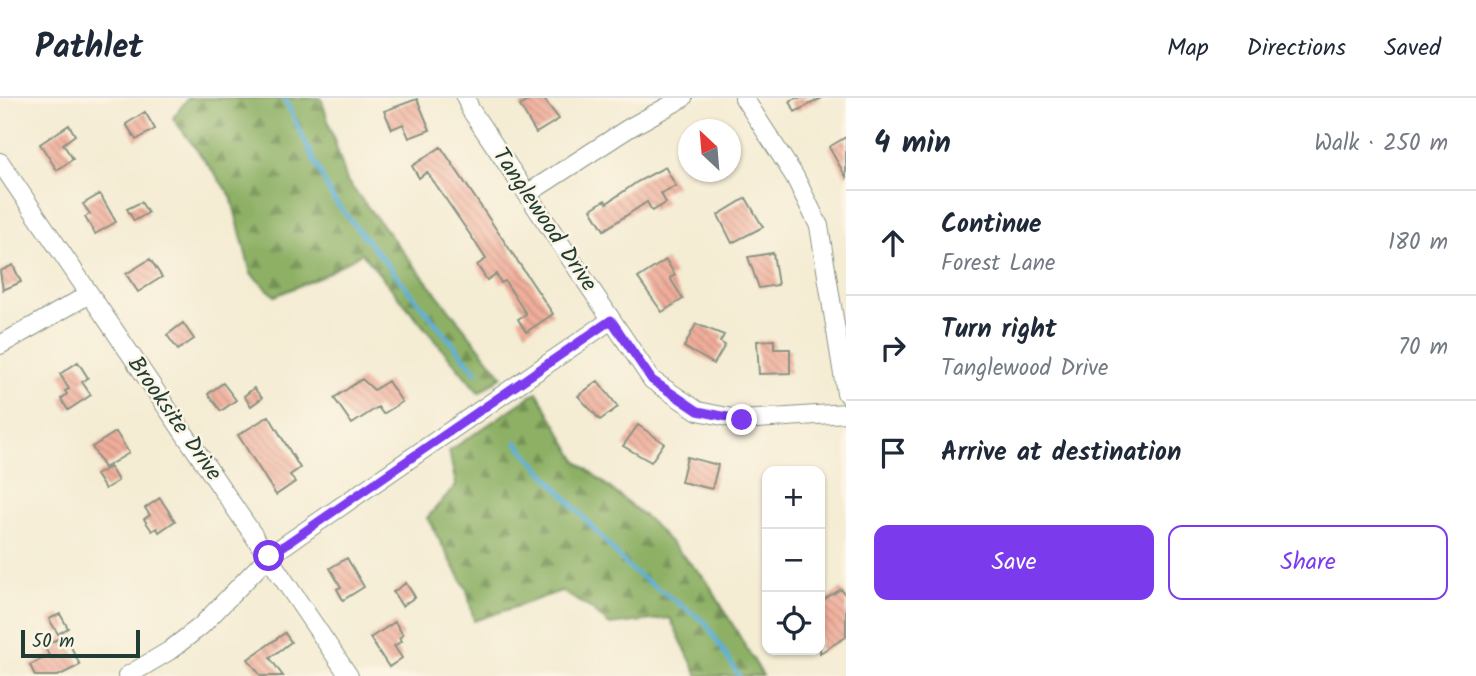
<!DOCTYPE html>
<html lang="en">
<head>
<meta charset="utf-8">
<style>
	body { margin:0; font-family:Kalam,sans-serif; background:#f6f6f7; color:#1f2937 }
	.controls { position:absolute; right:21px; bottom:21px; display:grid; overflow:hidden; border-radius:14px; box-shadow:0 2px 5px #0004 }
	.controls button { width:63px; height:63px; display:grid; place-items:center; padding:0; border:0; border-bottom:2px solid #e0e1e3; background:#fff; color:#1f2937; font:35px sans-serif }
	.compass { position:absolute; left:678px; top:21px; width:63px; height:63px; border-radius:50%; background:#fff; box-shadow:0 2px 5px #0004; rotate:334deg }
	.scale { position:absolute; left:21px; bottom:18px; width:119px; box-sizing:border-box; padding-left:7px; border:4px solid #1f3d34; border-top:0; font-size:19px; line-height:24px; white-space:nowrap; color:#1f3d34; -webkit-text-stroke:5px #fcf5e5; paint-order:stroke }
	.stop { position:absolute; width:21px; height:21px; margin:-16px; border:5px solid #7c3aed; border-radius:50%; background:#fff }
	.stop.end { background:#7c3aed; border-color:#fff; box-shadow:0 2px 7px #0008 }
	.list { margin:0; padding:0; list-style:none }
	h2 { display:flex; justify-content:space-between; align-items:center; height:91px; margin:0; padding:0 28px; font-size:30px }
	h2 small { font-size:23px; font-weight:400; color:#747a83 }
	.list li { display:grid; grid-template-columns:46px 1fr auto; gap:21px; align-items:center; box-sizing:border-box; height:105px; padding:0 28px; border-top:2px solid #e0e1e3 }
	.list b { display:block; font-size:26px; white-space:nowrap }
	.list p { margin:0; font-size:23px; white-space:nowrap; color:#747a83 }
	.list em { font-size:23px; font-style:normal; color:#747a83 }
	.actions { display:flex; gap:14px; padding:21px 28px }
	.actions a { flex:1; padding:16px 0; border:2px solid #7c3aed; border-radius:14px; text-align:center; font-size:24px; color:#7c3aed }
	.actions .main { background:#7c3aed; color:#fff }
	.icon { flex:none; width:38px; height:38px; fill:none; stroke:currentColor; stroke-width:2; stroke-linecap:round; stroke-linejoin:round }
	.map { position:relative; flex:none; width:846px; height:578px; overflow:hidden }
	header { display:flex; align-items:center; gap:42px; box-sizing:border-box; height:98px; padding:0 35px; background:#fff; border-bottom:2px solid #e0e1e3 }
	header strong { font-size:33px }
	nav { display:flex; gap:38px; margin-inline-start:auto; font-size:24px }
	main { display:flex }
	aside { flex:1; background:#fff }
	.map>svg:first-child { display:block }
	.forest { fill:url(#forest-firs); stroke:#56764c; stroke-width:2 }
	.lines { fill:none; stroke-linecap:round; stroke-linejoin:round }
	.stream { stroke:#5db1d9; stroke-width:4.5 }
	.building { fill:url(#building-back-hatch) }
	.minor-casing { stroke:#8a9484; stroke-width:20 }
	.minor { stroke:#fff; stroke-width:18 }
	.route { stroke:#7c3aed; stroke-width:9 }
	.labels { text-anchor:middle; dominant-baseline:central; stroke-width:5; stroke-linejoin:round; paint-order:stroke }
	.street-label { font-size:23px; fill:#1f3d34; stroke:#fcf5e5 }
</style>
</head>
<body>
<header>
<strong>Pathlet</strong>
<nav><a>Map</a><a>Directions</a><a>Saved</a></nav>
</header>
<main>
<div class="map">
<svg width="846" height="578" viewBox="0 0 846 578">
	<defs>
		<pattern id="forest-firs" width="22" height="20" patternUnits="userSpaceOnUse" patternTransform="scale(1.75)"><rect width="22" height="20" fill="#8db065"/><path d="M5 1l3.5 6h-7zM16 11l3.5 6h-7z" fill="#739054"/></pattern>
		<pattern id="building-back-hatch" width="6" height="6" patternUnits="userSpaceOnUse" patternTransform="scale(1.75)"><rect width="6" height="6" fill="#f1ae9b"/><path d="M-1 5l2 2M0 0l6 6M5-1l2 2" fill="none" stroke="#c38f7f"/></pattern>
	</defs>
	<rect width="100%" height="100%" fill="#fcf5e5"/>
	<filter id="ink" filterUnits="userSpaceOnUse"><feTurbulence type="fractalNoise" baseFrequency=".0143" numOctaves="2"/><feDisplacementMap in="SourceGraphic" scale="14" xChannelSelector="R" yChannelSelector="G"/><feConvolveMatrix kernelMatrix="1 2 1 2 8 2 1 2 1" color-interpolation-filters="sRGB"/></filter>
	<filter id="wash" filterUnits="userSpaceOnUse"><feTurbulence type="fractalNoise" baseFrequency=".00686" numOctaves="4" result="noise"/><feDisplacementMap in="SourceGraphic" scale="28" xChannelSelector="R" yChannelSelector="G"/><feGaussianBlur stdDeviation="1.57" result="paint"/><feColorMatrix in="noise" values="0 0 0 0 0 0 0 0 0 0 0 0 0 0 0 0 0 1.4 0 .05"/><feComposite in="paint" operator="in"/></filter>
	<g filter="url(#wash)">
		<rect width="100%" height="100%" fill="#f4ecd3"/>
		<path class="forest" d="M188 0H321L347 83 502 278 479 295 362 155 322 178 275 198 251 176 231 98 173 20Z
			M537 294 577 363 649 422 707 483 763 578H698L670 520 610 527 590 510 561 493 474 523 467 492 427 420 456 387 449 353Z"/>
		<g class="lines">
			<path class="stream" d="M284 0 333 101 477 275
				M516 344 630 471 705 524 739 578"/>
		</g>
		<g id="blocks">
			<path class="building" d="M532 0H543L559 21 536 35 520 8Z
				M796 0H822L795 14 790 3Z
				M417 1 430 32 409 40 403 26 392 31 384 13Z
				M145 14 155 31 136 42 126 26Z
				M69 27 75 37 63 46 73 61 57 72 40 46Z
				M846 39V79L829 49Z
				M441 49 553 216 526 234 518 221 526 216 505 183 501 185 496 176 487 182 477 167 486 161 471 138 427 74 419 80 412 68Z
				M665 69 676 88 661 95 666 105 652 113 647 104 604 132 591 111 605 102 607 105 637 84Z
				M100 96 116 124 95 136 85 119 90 116 83 106Z
				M746 100 763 129 732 145 718 117Z
				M141 104 148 115 134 123 127 111Z
				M773 155 778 187 759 190 748 159Z
				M150 161 162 179 138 194 126 176Z
				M666 162 675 177 670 180 683 201 662 214 638 180Z
				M13 167 21 184 3 192 0 173Z
				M183 225 194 241 178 252 167 237Z
				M696 226 724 237 720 244 725 247 714 266 684 249Z
				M774 242V251H790V275L759 276 757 243Z
				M78 264 88 280 82 284 91 297 68 312 61 301 67 296 65 293 69 291 60 276Z
				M362 281 374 292 388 283 402 304 383 316 378 309 352 326 334 300Z
				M598 283 618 309 600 322 578 298Z
				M223 285 236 302 221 313 208 296Z
				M254 290 262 300 251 308 244 298Z
				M269 318 300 370 290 377 295 384 276 397 238 337Z
				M638 327 664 345 651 364 623 348Z
				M116 334 129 355 104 370 92 349Z
				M687 359 718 367 712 391 681 384Z
				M110 369 118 383 105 391 96 377Z
				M160 400 175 423 159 434 157 430 152 433 144 421 150 417 145 410Z
				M347 460 364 489 343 502 337 491 341 489 330 470Z
				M406 485 415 499 402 508 393 494Z
				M841 491 846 498V539L820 555V504Z
				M60 516 68 530 58 536 49 521Z
				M395 524 403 537 399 540 402 543 394 548 402 560 389 569 370 540Z
				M285 535 291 544 270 560 283 578H261L248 561Z
				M65 537 80 567 58 578H35L30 567 49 557 44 548Z"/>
		</g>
	</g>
	<g filter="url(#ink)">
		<use href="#blocks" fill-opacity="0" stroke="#8a9484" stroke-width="2"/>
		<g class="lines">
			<g class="minor-casing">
				<path id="minor" d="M466 0 470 11 652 282 698 313 742 322 846 315
					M744 0 795 79 819 128 846 295
					M0 64 349 578
					M527 96 629 30 683 0
					M0 247 88 197
					M127 578 169 553 201 528 269 458 611 222"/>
			</g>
			<use href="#minor" class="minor"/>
		</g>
	</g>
	<g class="lines" filter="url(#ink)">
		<path class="route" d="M269 458 611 222 652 282 698 313 742 322"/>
	</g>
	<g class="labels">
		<g class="street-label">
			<text transform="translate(544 122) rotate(56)">Tanglewood Drive</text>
			<text transform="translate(174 321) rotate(55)">Brooksite Drive</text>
		</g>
	</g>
</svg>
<div class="controls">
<button>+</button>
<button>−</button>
<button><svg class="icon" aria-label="locate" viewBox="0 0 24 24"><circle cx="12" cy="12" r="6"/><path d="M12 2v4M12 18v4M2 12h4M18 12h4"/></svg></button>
</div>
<svg class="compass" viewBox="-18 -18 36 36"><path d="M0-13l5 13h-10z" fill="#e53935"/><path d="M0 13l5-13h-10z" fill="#747a83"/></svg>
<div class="scale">50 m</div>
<div class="stop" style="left:269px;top:458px"></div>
<div class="stop end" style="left:742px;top:322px"></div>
</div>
<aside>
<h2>4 min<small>Walk · 250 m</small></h2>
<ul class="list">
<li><svg class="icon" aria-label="ahead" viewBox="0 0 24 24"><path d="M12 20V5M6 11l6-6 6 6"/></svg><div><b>Continue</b><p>Forest Lane</p></div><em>180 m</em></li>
<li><svg class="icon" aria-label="right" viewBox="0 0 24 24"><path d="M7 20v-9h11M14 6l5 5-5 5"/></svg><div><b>Turn right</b><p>Tanglewood Drive</p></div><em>70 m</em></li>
<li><svg class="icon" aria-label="arrive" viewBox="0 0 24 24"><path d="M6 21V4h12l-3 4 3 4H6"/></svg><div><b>Arrive at destination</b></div></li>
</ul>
<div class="actions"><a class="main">Save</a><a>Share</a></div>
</aside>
</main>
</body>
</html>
